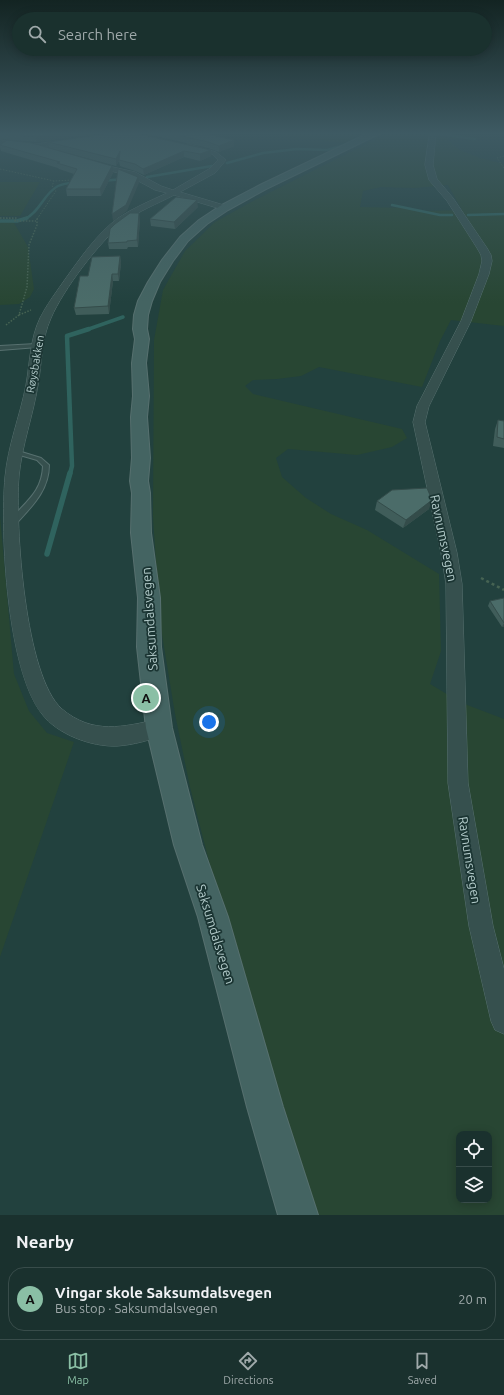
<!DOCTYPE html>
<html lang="en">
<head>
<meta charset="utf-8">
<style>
	body { margin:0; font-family:Ubuntu,sans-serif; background:#233936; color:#f1f3f6 }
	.controls { position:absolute; right:12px; bottom:12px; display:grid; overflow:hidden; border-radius:8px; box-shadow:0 2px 10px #0003 }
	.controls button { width:36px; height:36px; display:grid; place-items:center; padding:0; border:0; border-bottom:1px solid #384c4a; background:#1a312e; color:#f1f3f6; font:20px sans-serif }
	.you { position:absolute; left:209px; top:722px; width:14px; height:14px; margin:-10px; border:3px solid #fff; border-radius:50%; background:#1a73e8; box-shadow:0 0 0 6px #1a73e833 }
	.badge { display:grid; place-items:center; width:26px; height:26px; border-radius:50%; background:#8abfa5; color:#111; font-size:13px; font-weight:700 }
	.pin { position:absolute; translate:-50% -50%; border:2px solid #fff; box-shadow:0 1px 4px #0006 }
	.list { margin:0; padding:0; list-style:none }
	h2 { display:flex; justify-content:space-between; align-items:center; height:52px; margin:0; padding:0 16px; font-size:17px }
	h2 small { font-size:13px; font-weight:400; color:#9fa9aa }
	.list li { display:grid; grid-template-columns:26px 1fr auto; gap:12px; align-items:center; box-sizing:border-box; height:64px; margin:0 8px 8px; padding:0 8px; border:1px solid #384c4a; border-radius:16px }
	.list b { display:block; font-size:15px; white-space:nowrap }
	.list p { margin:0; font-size:13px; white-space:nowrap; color:#9fa9aa }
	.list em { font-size:13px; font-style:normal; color:#9fa9aa }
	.icon { flex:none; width:22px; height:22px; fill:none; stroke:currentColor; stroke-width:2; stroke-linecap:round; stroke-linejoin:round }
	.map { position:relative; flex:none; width:504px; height:1215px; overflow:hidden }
	.search { position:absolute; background:#1a312e; box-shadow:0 2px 10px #0003; left:12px; right:12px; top:12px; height:44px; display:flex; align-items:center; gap:10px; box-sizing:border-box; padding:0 14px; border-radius:22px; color:#9fa9aa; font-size:15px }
	.sheet { height:124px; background:#1a312e }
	nav { display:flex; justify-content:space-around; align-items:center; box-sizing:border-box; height:56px; border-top:1px solid #384c4a; background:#1a312e; font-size:11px; color:#9fa9aa }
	nav a { display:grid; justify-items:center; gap:2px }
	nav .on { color:#8abfa5 }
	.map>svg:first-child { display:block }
	.green { fill:#284633; fill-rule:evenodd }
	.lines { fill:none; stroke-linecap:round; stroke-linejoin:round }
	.stream-far3 { stroke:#2f635e; stroke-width:2.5 }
	.stream-far2 { stroke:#2f635e; stroke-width:3.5 }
	.stream-far1 { stroke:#2f635e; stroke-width:4.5 }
	.stream { stroke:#2f635e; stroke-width:5.5 }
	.lane-casing { stroke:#57706f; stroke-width:2 }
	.street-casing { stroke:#57706f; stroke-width:1 }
	.secondary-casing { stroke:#57706f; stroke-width:2 }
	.path-far2 { stroke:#466353; stroke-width:1; stroke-dasharray:1.5 1.5; stroke-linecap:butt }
	.path-far1 { stroke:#466353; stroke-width:1.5; stroke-dasharray:1.5 1.5; stroke-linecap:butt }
	.path { stroke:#466353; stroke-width:2.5; stroke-dasharray:3 3; stroke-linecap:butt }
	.lane { fill:#36504e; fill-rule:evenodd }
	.street { fill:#36504e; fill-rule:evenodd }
	.secondary { fill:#446462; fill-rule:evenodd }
	.wall { fill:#405d5a }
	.shaded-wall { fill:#344c4a }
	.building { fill:#4b6c69; stroke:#344c4a }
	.labels { text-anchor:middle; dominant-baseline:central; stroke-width:3.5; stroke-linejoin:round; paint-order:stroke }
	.far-street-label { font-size:11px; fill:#b3cbca; stroke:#1b3533 }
	.street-label { font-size:13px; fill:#b3cbca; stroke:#1b3533 }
</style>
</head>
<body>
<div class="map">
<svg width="504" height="1215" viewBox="0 0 504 1215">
	<rect width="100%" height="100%" fill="#22413e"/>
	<path class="green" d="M271 132H362L345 143 290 137Z
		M390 132H442V135L460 150 480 158 504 164V326L451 320 440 341 422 387 319 367 301 376 277 379 253 380 245 386 253 394 402 429 407 438 392 447 357 455 288 449 276 458 282 477 306 498 331 514 367 530 439 574 441 651 430 684 462 703 504 719V1215H314L213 877 190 787 175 714 160 622 153 517 154 340 163 290 185 251 215 222 253 201ZM448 185 462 210 423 211 410 208 360 207 363 191 381 187 414 188ZM459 1134H489V1200H459Z
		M0 182H40L20 216H0Z
		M13 221 28 247 34 289 30 297 19 304 0 305V222Z
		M0 516 14 674 29 711 47 733 74 742 0 957Z"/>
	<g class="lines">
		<path class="stream-far3" d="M439 134 475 139
			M227 163 263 153 297 149 327 150 342 146 370 132
			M147 177 212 166
			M102 181 123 179
			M392 205 440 215H452
			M468 215 504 214
			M25 219C40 212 44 193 58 186 64 183 71 183 77 182"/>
		<path class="stream-far2" d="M0 221H17L27 218
			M86 330 123 317"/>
		<path class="stream-far1" d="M70 474 72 466 67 336 89 329"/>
		<path class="stream" d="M47 554 70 473"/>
		<g class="lane-casing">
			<path id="lane" d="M36 344 38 345V347L0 350V346Z
				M15 450 41 458 49 465C49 491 31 507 15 525H12L8 523C23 503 42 494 43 466L37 460 13 453 12 452Z"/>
		</g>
		<g class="street-casing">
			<path id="street" d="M430 132H436L433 165 437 179 453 198 487 248 491 255 492 261 489 274 471 321 429 406 425 422 457 553 462 584 468 783 493 926 504 969V1034L495 1030 491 1021 469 926 448 783 446 584 441 553 413 422 417 406 461 321 479 274 482 261 481 255 477 248 447 201 429 180 425 165Z
				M0 140 37 144 49 142 54 147 55 151 50 152 47 146 37 148 0 144Z
				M188 144 216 152 226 160 215 173 180 192 227 206 228 208 224 210 174 195C157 204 138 211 123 223 99 242 63 290 51 318 41 340 42 363 38 385 33 416 22 445 19 476 15 525 25 677 62 709 93 735 123 727 159 719L166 722 169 728 166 734C151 740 133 745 117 746 91 747 57 734 42 714 7 670 0 533 5 477 8 445 20 416 26 385 30 362 30 339 40 318 47 304 57 291 66 278 81 257 97 234 118 218 133 208 150 201 167 193L155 190 129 176 86 164 90 162 135 172 161 186 173 190 209 169 218 160 212 154 186 147 185 146Z"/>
		</g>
		<g class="secondary-casing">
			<path id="secondary" d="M371 132H383L266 189 228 210 207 224 188 241 173 261 160 282 152 301 148 315 147 329 149 339 146 363 149 396 147 417 150 458 148 481 150 493 151 533 160 598 161 647 172 728 202 845 228 917 283 1107 318 1215H278L247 1107 198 917 174 845 146 728 137 647 138 598 131 533 132 493 130 481 132 458 131 417 133 396 132 363 135 339 133 329 134 315 138 301 148 282 162 260 180 237 199 220 220 206 260 185Z"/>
		</g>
		<path class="path-far2" d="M504 156 497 158 504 168
			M0 169 54 181 73 180
			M0 218 16 219
			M37 219 56 191 52 186 54 181"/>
		<path class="path-far1" d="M0 218H16L15 221H36
			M19 315 31 310
			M6 325 19 315 27 287 29 245 37 225V218"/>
		<path class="path" d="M481 578 504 590"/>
		<use href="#lane" class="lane"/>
		<use href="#street" class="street"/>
		<use href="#secondary" class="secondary"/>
	</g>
	<path class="wall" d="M0 132H109L87 135 37 142 0 139Z
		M138 132H205V134L234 140V146L219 152 208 148Z
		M490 132H504V134Z
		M48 142 211 150V156L200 161 184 157 144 175 135 171 120 166 119 161 116 166 49 148Z
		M0 143V144L113 173 101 196H67L66 189 74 174 59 169 58 168 1 151 0 147Z
		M198 207 175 229 151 226 150 219Z
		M140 219 138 247H128L127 249H109L108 243Z
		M120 256 121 263 119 281H113L109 314 76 315 74 308Z
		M498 420 504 421V448L493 446 495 429Z
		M377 501 429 509 403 528 375 510Z
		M504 598V627H502L488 606 490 601Z"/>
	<path class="shaded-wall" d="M63 132H109L87 135 37 142 36 137Z
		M234 140V146L219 152V146Z
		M211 150V156L200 161V154Z
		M120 151 121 157 116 166V159Z
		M184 151V157L144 175 143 169Z
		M112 166 113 173 101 196 100 189Z
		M138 177 139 183 127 211 113 221 112 214Z
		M197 200 198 207 175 229 174 222Z
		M139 213 140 219 138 247 137 240Z
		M120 256 121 263 119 281 118 274Z
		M112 274 113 281 109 314 108 306Z
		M432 500 429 509 403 528 406 520Z
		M504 623V627H502Z"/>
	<path class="building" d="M0 132H63L36 137 0 133Z
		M120 132H130L211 150 200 154 184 151 143 169 135 164 119 160 120 151 116 159 48 142Z
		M164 132H198L234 140 219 146 208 142Z
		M7 140 32 143 112 166 100 189H66L77 169 57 163 60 162 0 145Z
		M118 169 138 177 126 205 112 214Z
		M176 197 197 200 174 222 150 219Z
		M130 213H139L137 240 127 241V242L108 243 110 229 115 224Z
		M120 256 118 274H112L108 306 74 308 80 276H88L92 257Z
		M498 420 504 421V439L497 437Z
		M427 488 432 500 406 520 377 501 392 490Z
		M504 598V623L490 601Z"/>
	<linearGradient id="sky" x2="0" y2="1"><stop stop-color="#132422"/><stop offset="0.44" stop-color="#3e5a63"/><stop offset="1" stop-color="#3e5a63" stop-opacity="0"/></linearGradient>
	<rect width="504" height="303" fill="url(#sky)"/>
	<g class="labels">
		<g class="far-street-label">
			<text transform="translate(35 364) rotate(-80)">Røysbakken</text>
		</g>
		<g class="street-label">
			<text transform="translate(444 538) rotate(78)">Ravnumsvegen</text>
			<text transform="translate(149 619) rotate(-94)">Saksumdalsvegen</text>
			<text transform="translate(470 860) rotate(81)">Ravnumsvegen</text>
			<text transform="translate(216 934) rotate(73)">Saksumdalsvegen</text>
		</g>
	</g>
</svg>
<div class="controls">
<button><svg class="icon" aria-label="locate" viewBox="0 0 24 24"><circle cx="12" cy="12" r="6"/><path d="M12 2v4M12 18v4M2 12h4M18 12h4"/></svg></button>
<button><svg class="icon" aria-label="layers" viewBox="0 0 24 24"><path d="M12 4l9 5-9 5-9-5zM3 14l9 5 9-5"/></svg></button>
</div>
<div class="you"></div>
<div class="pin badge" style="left:146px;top:698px">A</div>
<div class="search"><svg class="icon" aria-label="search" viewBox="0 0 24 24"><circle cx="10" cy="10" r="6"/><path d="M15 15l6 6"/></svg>Search here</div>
</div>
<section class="sheet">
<h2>Nearby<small></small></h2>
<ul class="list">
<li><span class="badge">A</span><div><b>Vingar skole Saksumdalsvegen</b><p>Bus stop · Saksumdalsvegen</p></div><em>20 m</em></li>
</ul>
</section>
<nav>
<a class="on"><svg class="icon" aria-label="map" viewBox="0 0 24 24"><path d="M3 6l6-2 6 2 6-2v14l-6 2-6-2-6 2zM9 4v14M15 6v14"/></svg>Map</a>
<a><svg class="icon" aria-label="directions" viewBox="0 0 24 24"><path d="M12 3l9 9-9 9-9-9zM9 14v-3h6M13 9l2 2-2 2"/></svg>Directions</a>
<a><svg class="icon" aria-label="saved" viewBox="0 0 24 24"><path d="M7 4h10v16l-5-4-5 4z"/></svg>Saved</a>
</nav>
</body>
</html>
